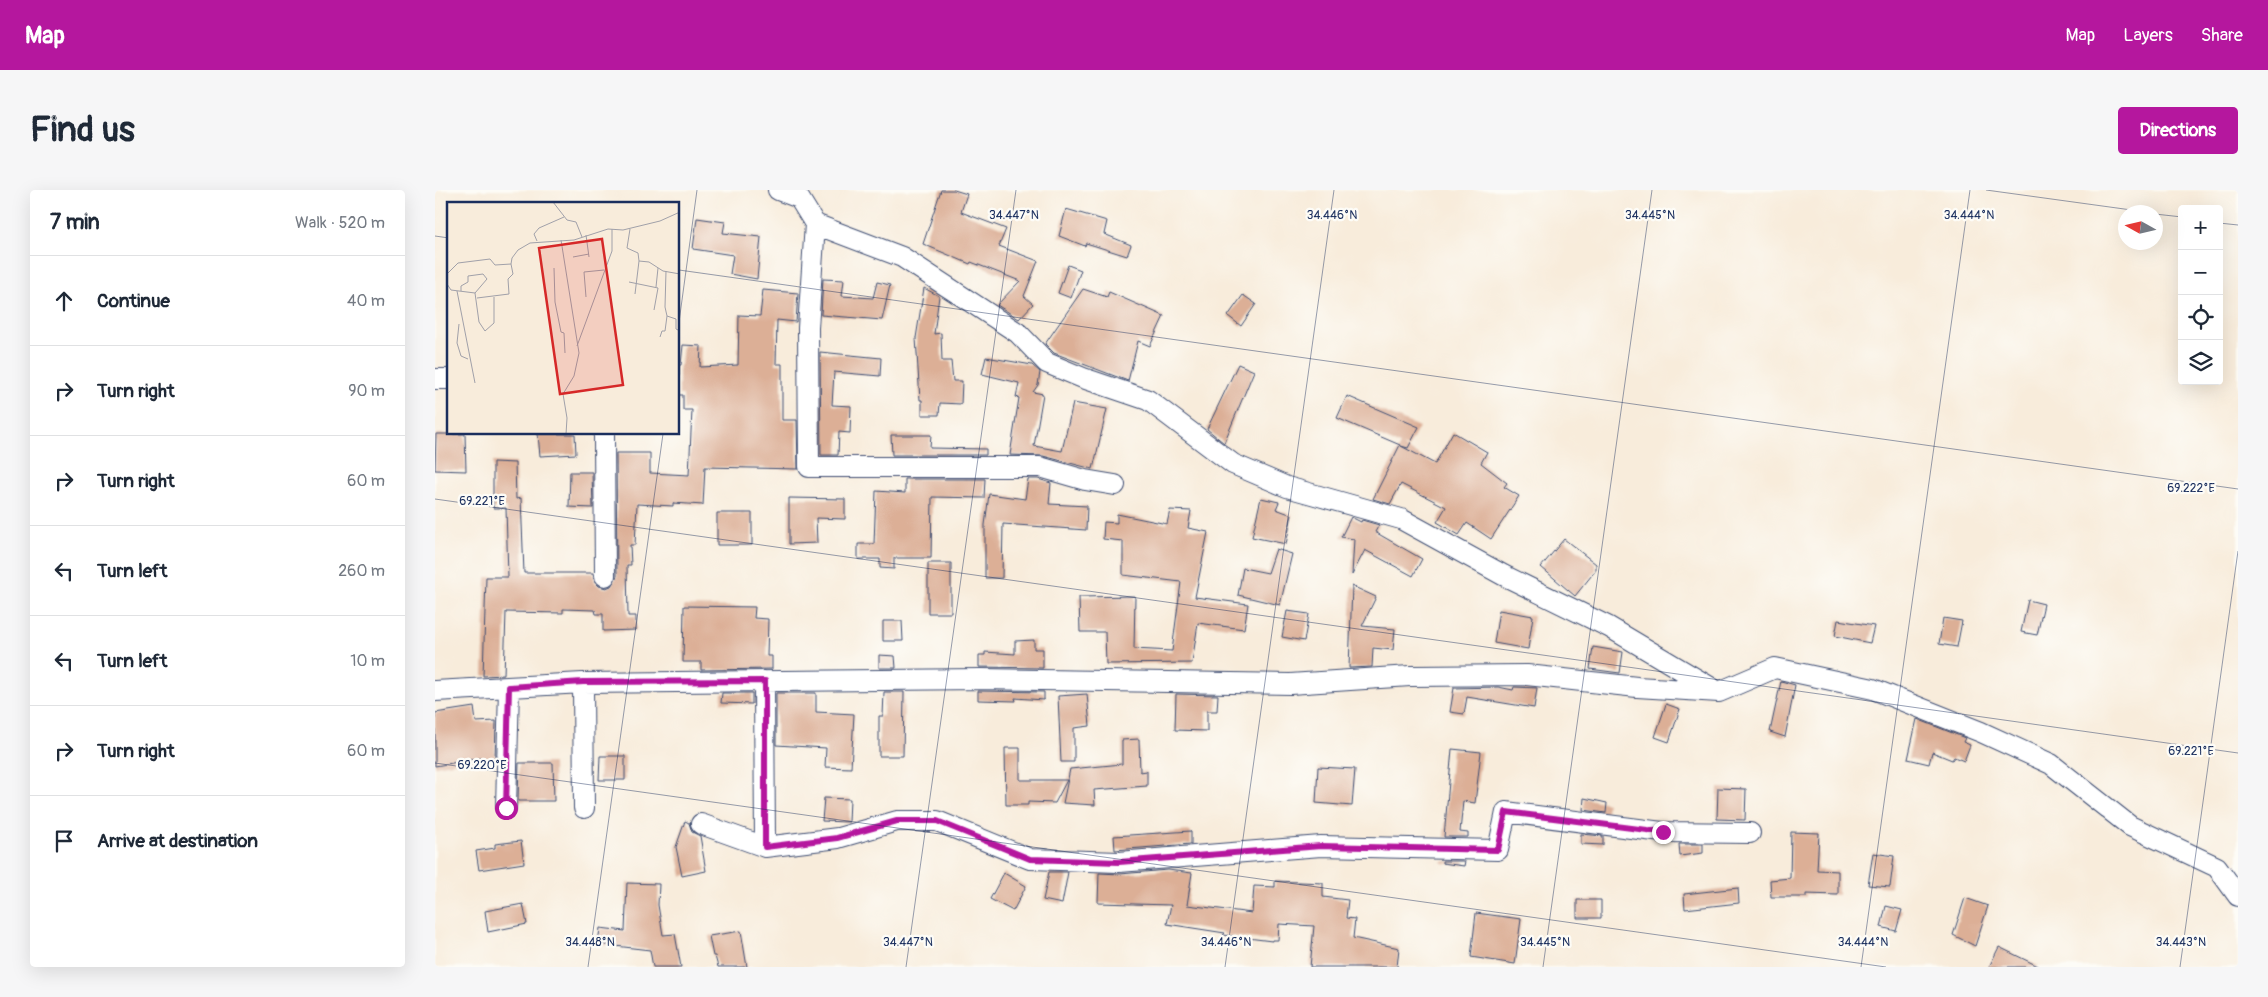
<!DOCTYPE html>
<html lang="en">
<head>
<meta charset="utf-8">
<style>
	body { margin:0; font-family:Pangolin,sans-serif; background:#f6f6f7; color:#1f2937 }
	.controls { position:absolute; right:15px; top:15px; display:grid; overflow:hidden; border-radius:5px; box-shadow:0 5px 20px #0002 }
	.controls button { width:45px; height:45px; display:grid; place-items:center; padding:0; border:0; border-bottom:1px solid #e0e1e3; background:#fff; color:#1f2937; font:25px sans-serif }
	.compass { position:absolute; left:1683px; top:15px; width:45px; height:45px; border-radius:50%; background:#fff; box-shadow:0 5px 20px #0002; rotate:278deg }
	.stop { position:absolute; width:15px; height:15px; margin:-11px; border:4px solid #b5179e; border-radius:50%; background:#fff }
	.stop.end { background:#b5179e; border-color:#fff; box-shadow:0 1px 5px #0008 }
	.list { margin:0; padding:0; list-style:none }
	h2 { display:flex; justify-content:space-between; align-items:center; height:65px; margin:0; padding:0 20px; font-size:21px }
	h2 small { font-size:16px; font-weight:400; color:#747a83 }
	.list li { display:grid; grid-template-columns:32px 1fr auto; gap:15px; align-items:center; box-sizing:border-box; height:90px; padding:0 20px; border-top:1px solid #e0e1e3 }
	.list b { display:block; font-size:19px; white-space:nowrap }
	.list em { font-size:16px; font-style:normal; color:#747a83 }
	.icon { flex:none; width:28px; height:28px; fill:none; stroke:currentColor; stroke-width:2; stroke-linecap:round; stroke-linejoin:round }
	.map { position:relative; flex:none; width:1803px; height:777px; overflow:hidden; border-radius:5px }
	header { display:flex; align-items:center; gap:30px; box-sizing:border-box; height:70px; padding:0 25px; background:#b5179e; color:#fff }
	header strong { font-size:24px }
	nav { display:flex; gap:28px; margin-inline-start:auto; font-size:18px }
	.intro { display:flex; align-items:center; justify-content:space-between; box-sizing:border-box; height:120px; padding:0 30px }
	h1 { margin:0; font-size:35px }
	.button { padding:12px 22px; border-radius:5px; background:#b5179e; color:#fff; font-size:18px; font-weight:700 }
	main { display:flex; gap:30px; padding:0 30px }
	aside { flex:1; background:#fff; border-radius:5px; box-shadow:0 5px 20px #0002 }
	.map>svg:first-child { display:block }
	.building { fill:#dcaf96 }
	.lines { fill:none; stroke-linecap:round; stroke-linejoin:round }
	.street-casing { stroke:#3c4b71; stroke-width:22 }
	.street { stroke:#fff; stroke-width:20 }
	.route { stroke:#b5179e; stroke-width:6 }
	.ticks { fill:none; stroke:#1b2f5e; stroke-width:1; stroke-opacity:0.45 }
	.inset-road { fill:none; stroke:#a0a0a9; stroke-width:1 }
	.view { fill:#d62828; fill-opacity:0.15; stroke:#d62828; stroke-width:2.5 }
	.inset-edge { fill:none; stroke:#1b2f5e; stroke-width:2.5 }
	.ticks-label { font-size:12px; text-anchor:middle; fill:#1b2f5e; stroke:#fdfcf7; stroke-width:4.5; stroke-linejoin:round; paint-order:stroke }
</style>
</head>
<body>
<header>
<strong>Map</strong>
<nav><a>Map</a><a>Layers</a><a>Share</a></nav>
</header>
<div class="intro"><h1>Find us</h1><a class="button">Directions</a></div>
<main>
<aside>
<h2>7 min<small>Walk · 520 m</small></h2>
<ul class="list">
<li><svg class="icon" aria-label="ahead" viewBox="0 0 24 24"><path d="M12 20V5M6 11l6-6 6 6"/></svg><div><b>Continue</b></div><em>40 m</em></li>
<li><svg class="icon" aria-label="right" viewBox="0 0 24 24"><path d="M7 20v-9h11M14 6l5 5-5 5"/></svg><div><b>Turn right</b></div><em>90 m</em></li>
<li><svg class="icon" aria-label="right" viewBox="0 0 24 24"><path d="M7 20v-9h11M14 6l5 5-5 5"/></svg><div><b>Turn right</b></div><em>60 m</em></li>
<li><svg class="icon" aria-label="left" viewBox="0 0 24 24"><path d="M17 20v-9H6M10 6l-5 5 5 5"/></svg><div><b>Turn left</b></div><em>260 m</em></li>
<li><svg class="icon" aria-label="left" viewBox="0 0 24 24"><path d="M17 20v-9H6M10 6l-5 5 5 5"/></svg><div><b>Turn left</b></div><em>10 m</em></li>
<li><svg class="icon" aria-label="right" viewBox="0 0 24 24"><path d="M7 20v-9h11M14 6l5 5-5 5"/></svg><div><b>Turn right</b></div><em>60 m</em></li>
<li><svg class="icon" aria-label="arrive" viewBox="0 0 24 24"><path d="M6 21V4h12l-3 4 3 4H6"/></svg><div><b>Arrive at destination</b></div></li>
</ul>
</aside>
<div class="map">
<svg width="1803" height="777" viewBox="0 0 1803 777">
	<rect width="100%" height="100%" fill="#fdfcf7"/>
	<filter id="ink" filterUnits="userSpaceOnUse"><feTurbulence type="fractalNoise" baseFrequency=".02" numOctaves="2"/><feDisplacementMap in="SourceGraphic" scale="10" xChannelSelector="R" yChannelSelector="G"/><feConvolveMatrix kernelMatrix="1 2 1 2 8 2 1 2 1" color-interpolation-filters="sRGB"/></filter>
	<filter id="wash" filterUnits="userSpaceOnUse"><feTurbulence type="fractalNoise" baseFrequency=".0096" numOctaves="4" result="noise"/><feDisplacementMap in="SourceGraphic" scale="20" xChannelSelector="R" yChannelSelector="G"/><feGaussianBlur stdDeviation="1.12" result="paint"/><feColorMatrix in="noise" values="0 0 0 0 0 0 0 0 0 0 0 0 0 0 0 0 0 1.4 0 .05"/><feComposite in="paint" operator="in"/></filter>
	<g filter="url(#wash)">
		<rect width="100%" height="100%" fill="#f8ecdb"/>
		<g id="blocks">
			<path class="building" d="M506 0H519L532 4 526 22 571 39 564 56 603 71 589 106 598 114 584 129 562 115 585 91 536 72 535 74 488 54Z
				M631 19 672 31 669 44 696 55 692 66 651 53 650 56 624 46Z
				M262 28 290 32 288 43 326 47 322 89 295 84 298 65 258 59Z
				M633 75 646 80 636 108 623 103Z
				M388 89 409 90 407 106 438 108 442 92 455 95 447 130 386 125Z
				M489 98 504 106 499 144 506 143 507 171H516L518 191H527L526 214 505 213 504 225H487V210H485L481 148Z
				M648 99 672 107 674 102 729 126 715 156 703 151 693 191 619 163 610 154Z
				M328 100 363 103 361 132 342 130 341 174H347V230H362L363 279 270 277 268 315 238 313V316L202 314 200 355H195L196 375H192L193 426H201V440L168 441V424H161L160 420 128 419V423L71 422 69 485 48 486 51 387H73L71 318H58V272L80 273 81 309 86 308 89 383H158L160 392 164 396 171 398 176 396 182 386 181 263H215V283L254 285 257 220H248V205H244V175H246L248 155 266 156 265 177 303 175 304 125 325 126Z
				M808 105 821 114 806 136 793 126Z
				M385 162 446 168 445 186 399 182 397 215 416 216 415 243 404 242 403 265H386Z
				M551 167 597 175 605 182 603 195 598 202 608 204 599 256 627 261 638 213 672 219 658 279 608 266 575 265 584 208 581 207 584 193 547 184Z
				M803 174 819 181 789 253 772 239Z
				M912 206 984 237 973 258 966 256 1000 274 1018 242 1052 262 1046 273 1072 293 1069 297 1084 306 1056 349 1032 333 1024 345 1002 332 1011 317 966 294 955 314 938 309 965 255 902 228Z
				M1 244H30L31 281 0 280Z
				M103 244H140L141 264 105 266Z
				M456 245H496L495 258 551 259V265H457Z
				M135 282H157L158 318 134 317Z
				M470 289H550L549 308 497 307 496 368H459V379L445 378V369H423V354H439L441 301 470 303Z
				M593 289H603L616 293 614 314 652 316 651 340 568 334 567 388H550V335L554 304 590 309Z
				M354 308 410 309V329L381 328 382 353 354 354Z
				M826 308 844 312 841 319 857 325 851 354 817 347Z
				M735 320 756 321 753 338 773 342 760 407 813 414 809 439 763 433 757 473 671 474 670 442H645L644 407 700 406 699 459 737 461 746 392 688 385V351L668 349 669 332 682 333V324L732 334Z
				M282 323H317V355H282Z
				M916 327 926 332 927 330 944 335 940 342 987 369 978 386 930 360 917 385 919 349 906 347Z
				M1129 349 1161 374V380L1140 406 1106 377Z
				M841 359 857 364 845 415 803 405 808 378 833 383Z
				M493 373H516V423H493Z
				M917 396 941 407 927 436 960 439 958 460 938 458 937 477 914 478Z
				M1593 410 1609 414 1602 445 1586 442Z
				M249 416 320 417 319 428 333 429 332 466H337V479L266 480V472H248Z
				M1064 420 1098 426 1093 459 1059 453Z
				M852 421 874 424 869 451 847 447Z
				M1508 428 1527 431 1522 457 1504 454Z
				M1403 430 1439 436 1435 453 1400 446Z
				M448 431H467L468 451H448Z
				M599 450V459H608V478L544 477V465H550V462L580 464V451Z
				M1158 457 1188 462 1185 483 1155 479Z
				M444 465 460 466 461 478H444Z
				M1346 491 1360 495 1350 547 1335 542Z
				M1063 497 1078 500 1079 497 1102 498 1099 518 1032 507 1029 524 1015 522 1019 498Z
				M543 501 609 502V510L580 508 581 511 543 510Z
				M449 502H469L468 566H444V526H448Z
				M287 503H317V514L286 513Z
				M341 503H381V522L419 524 416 578 390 577 391 558 341 555Z
				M652 504 655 536 639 538V572H626L623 506Z
				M741 504 783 505 782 521H772V541L740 540Z
				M1231 514 1245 519 1234 552 1220 547Z
				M39 517 41 532 61 531 60 570 47 571 46 568 0 576V523Z
				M1482 529 1530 548 1528 552 1535 555 1529 571 1519 567 1517 570 1497 562 1494 574 1473 569Z
				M704 549 705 582 712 581V596L659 600 660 615 628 613 635 579 687 574V550Z
				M570 558H585V590H632L620 613 593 612V615H571Z
				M1017 559 1046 562 1040 613 1028 611 1025 642 1033 643V647H1009Z
				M165 566H190V590H164Z
				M84 573H118L119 611H83Z
				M883 577 920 579 917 616 881 613Z
				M1283 598 1311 599 1310 630 1282 629Z
				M389 608 415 609 414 632 387 631Z
				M1149 608 1172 613 1171 623 1148 620Z
				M250 631 254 633 257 642 265 646 271 681 247 686 241 657Z
				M756 641V654L680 660 679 646Z
				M1356 642 1384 643 1382 680 1403 681V705L1371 704V707H1336L1335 690 1355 688Z
				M1146 644 1168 646V655L1146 654Z
				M86 651 89 673 44 680 41 661 60 658V654Z
				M1244 654H1268V663L1245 666Z
				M1438 663 1459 666 1455 697 1433 695Z
				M1007 671H1030L1029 676 1007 673Z
				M733 680 757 683 752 715 817 723 819 696 840 697V691L888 693V707L913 710 911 728 920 729 918 748 964 758 962 777H875L879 736 844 734 843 750H837V751L788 745 790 743 732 734 736 715 663 713 664 683 685 684Z
				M614 682H633L627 714 608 710Z
				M569 683 591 696 578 721 555 709Z
				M192 693 224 694 223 715 228 745 240 744 246 777H218L215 760 163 754 165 738 190 741Z
				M1303 698 1304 713 1250 719 1249 704Z
				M1530 708 1553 716 1540 756 1518 745Z
				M1142 710H1166V728H1142Z
				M88 714 92 734 53 742 50 721Z
				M1451 716 1467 720 1461 741 1446 737Z
				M1041 723 1086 729 1080 774 1036 767Z
				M306 741 312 777H283L280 766H278L274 746Z
				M1564 757 1605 777H1554Z"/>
		</g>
	</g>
	<g filter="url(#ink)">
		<use href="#blocks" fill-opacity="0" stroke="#3c4b71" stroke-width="1"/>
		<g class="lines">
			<g class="street-casing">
				<path id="street" d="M343 0 364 8 380 34 467 67 583 143 612 173 648 188 713 210 798 274 852 297 966 329 1068 385 1174 437 1280 500
					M380 34 373 138 374 277H605L650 290 680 295
					M0 189H14
					M169 244 170 386
					M329 491 330 657
					M148 493 149 618
					M0 501 148 493 546 489 855 494 975 486 1092 485 1202 497 1284 502 1340 478 1438 499 1546 542 1616 574 1695 636 1782 677 1803 706
					M71 618 74 497
					M266 634 330 657 403 648 462 631H502L595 669 684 672 886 656 1063 660 1071 622 1227 642 1315 643"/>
			</g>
			<use href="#street" class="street"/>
		</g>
	</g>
	<g class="lines" filter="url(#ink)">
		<path class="route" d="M71 618 74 497 148 492 330 491V657L402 648 462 631H502L595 669 684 672 886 656 1063 660 1071 622 1228 642"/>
	</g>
	<path class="ticks" d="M1551 0 1711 22M1720 24 1747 27M1784 33 1803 35M0 46 14 48M244 80 1803 299M244 132 262 0M0 309 1803 563M0 573 1451 777M153 777 228 244M471 777 581 0M790 777 899 0M1108 777 1217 0M1426 777 1535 0M1745 777 1803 361"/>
	<g transform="translate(12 12)">
		<rect width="232" height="232" fill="#f8ecdb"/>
		<path class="inset-road" d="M106 0 120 18 129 20 135 35M183 27 180 46 191 51 192 59 202 60 216 69 233 72M139 33 142 55M114 38 132 151 127 174 116 192 120 216 119 232M90 39 87 32 92 26 117 15M126 55 142 52M107 66 108 100 114 130 117 131 118 151M219 69 218 105 220 114 229 117V127L233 129M0 72 11 61 43 57 48 63 64 62 65 56 71 48 83 41 127 38 161 27 176 28 213 19 233 10M182 80 211 86 207 108M0 82 4 88 28 91M209 85 211 66M10 89 28 181M14 89V84L21 80V74L36 72 40 77 28 91M28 91 32 120 38 129 47 121V95M188 92 192 59M139 95 137 70 157 68M30 96 62 92 61 77 66 72 64 62M12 122 10 141 14 154 21 157M213 135 215 129H218L220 114M130 144 165 49V27"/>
		<path class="view" d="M155 37 176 183 113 192 92 46Z"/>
		<rect width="232" height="232" class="inset-edge"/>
	</g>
	<g class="ticks-label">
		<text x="579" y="29">34.447°N</text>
		<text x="897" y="29">34.446°N</text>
		<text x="1215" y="29">34.445°N</text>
		<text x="1534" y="29">34.444°N</text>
		<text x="1756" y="302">69.222°E</text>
		<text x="47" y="315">69.221°E</text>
		<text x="1756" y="565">69.221°E</text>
		<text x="47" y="579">69.220°E</text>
		<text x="155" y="756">34.448°N</text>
		<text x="473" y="756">34.447°N</text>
		<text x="791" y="756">34.446°N</text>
		<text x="1110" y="756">34.445°N</text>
		<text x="1428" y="756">34.444°N</text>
		<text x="1746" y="756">34.443°N</text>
	</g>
</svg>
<div class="controls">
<button>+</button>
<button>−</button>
<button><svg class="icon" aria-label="locate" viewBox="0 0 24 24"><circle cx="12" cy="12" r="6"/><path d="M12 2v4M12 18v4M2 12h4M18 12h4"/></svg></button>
<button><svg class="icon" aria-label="layers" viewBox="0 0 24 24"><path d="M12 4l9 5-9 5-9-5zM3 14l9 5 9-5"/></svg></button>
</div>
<svg class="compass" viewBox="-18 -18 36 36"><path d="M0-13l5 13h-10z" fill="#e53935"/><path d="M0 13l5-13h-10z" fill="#747a83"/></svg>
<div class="stop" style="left:71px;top:618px"></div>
<div class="stop end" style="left:1228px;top:642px"></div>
</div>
</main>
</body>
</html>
